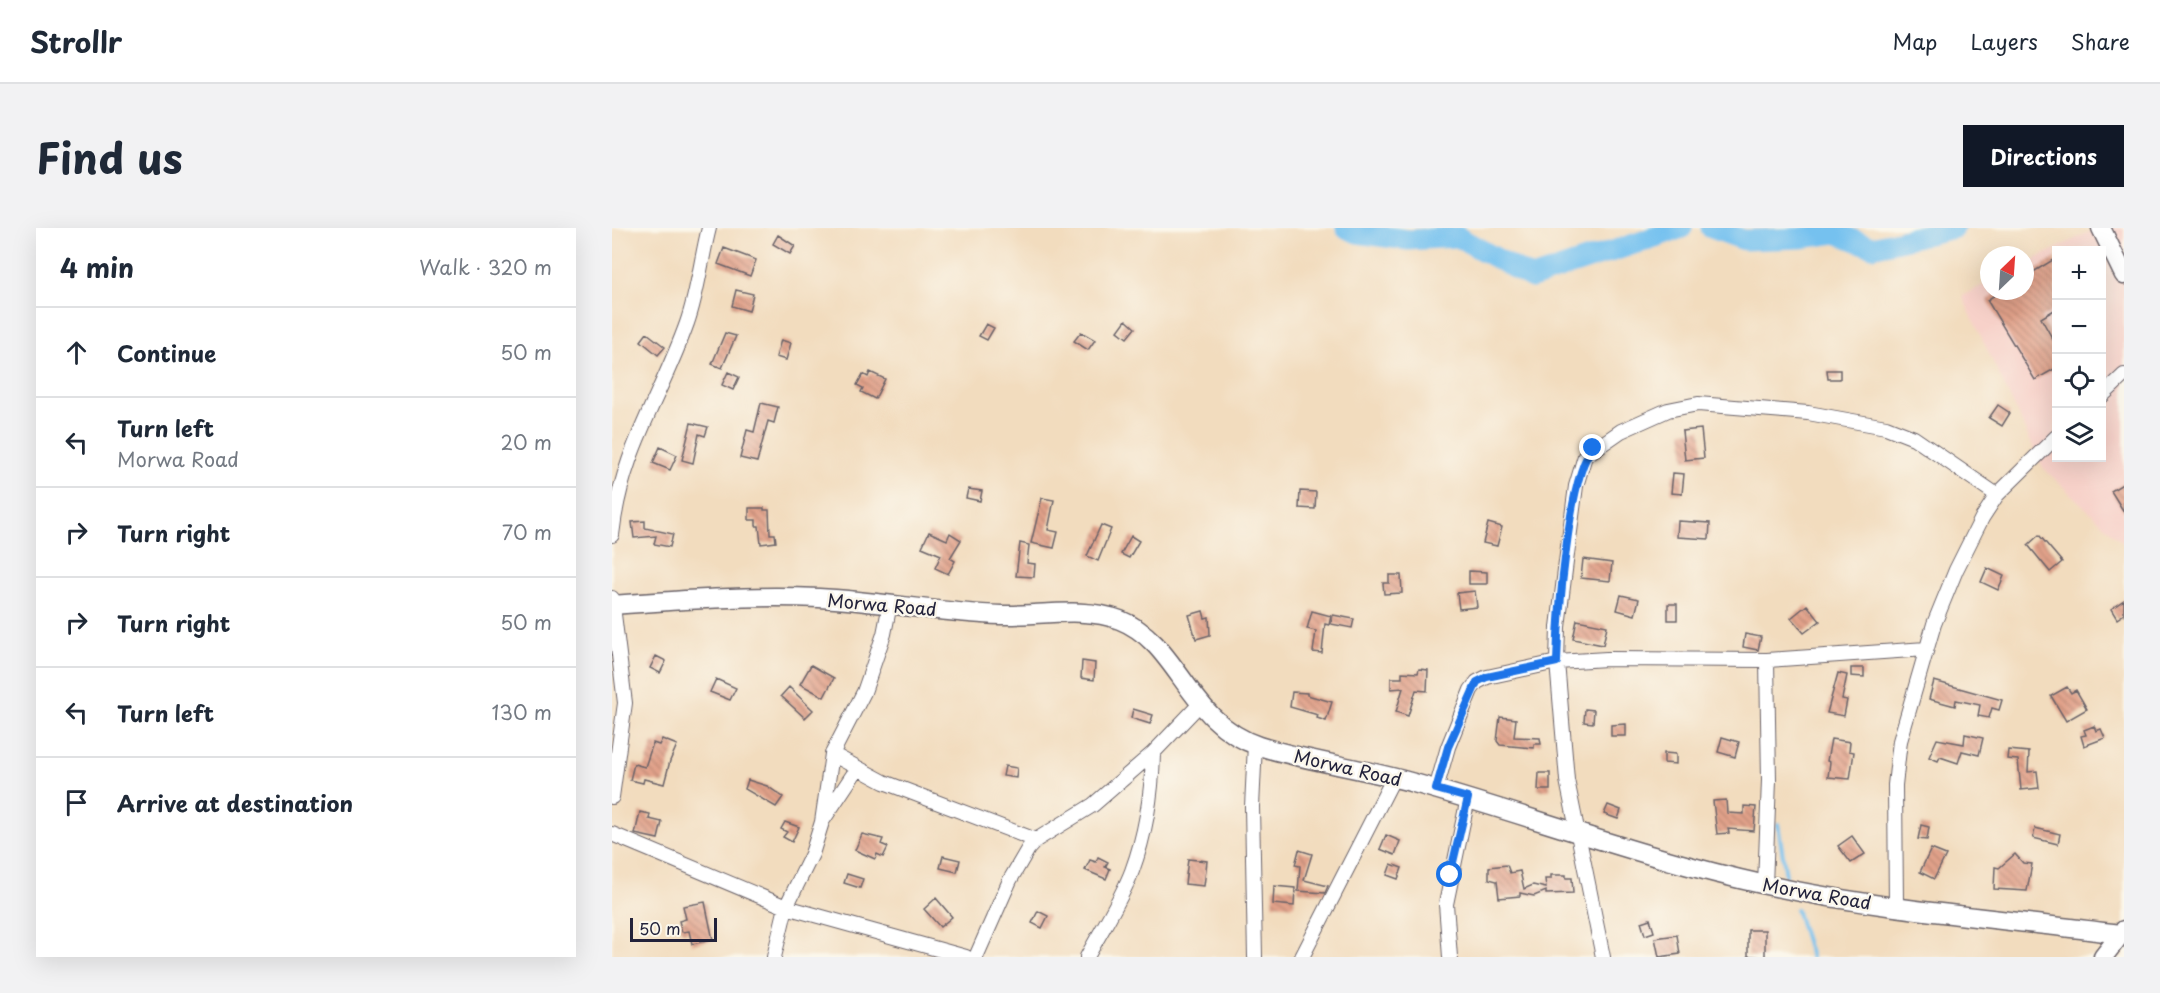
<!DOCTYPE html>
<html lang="en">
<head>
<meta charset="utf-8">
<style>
	body { margin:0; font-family:"Playpen Sans",sans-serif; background:#f2f2f3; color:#1f2937 }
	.controls { position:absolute; right:18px; top:18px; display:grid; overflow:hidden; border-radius:0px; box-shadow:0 6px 24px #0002 }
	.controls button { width:54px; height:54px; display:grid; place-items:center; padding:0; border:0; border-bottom:2px solid #e0e1e3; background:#fff; color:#1f2937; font:30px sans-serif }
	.compass { position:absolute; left:1368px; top:18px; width:54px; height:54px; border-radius:50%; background:#fff; box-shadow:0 6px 24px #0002; rotate:25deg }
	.scale { position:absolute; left:18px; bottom:15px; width:87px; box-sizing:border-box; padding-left:6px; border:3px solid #22223b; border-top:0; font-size:16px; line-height:21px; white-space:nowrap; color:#22223b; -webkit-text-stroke:4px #fbf7ec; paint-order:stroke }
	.stop { position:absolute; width:18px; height:18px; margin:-14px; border:4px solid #1a73e8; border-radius:50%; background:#fff }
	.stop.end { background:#1a73e8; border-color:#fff; box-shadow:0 2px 6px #0008 }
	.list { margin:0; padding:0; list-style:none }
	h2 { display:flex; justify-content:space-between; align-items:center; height:78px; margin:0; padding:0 24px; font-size:26px }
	h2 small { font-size:20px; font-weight:400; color:#747a83 }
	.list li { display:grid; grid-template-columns:39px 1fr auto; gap:18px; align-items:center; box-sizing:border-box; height:90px; padding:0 24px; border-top:2px solid #e0e1e3 }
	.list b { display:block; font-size:22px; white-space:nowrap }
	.list p { margin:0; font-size:20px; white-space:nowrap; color:#747a83 }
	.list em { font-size:20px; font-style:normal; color:#747a83 }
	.icon { flex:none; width:33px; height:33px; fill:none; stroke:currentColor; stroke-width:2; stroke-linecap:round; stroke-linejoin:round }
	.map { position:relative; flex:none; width:1512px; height:729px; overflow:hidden; border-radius:0px }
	header { display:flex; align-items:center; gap:36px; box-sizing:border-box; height:84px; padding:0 30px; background:#fff; border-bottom:2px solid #e0e1e3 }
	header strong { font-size:28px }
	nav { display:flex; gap:33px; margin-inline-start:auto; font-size:21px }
	.intro { display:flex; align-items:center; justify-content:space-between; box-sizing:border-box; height:144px; padding:0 36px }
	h1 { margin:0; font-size:42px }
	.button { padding:15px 27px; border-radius:0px; background:#111827; color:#fff; font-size:21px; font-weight:700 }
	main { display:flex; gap:36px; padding:0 36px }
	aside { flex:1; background:#fff; border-radius:0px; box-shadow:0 6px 24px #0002 }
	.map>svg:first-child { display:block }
	.built { fill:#f7d1c9; fill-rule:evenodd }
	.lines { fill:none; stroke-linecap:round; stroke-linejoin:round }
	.stream { stroke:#75c1ef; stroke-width:4 }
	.river { stroke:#75c1ef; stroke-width:21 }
	.building { fill:url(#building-back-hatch) }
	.minor-casing { stroke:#6b6369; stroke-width:16 }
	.secondary-casing { stroke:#6b6369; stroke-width:21 }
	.minor { stroke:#fff; stroke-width:14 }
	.secondary { stroke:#fff; stroke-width:18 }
	.route { stroke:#1a73e8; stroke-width:8 }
	.labels { text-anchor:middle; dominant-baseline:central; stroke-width:5; stroke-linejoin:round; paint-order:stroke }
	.street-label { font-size:18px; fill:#22223b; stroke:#fbf7ec }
</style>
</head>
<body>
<header>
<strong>Strollr</strong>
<nav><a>Map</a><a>Layers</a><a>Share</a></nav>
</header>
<div class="intro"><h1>Find us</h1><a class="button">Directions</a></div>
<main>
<aside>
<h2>4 min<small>Walk · 320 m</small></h2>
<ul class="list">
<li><svg class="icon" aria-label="ahead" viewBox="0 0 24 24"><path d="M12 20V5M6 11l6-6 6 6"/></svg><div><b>Continue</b></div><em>50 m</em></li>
<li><svg class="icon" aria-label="left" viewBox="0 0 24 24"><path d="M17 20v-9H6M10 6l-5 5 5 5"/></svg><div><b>Turn left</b><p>Morwa Road</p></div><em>20 m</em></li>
<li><svg class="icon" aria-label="right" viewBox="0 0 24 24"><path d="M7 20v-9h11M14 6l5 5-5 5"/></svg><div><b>Turn right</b></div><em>70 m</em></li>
<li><svg class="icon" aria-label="right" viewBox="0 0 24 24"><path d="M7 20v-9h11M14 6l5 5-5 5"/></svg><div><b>Turn right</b></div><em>50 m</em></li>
<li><svg class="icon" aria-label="left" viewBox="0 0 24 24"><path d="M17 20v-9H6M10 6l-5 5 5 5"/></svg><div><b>Turn left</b></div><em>130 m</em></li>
<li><svg class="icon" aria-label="arrive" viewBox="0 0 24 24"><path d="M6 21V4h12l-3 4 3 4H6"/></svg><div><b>Arrive at destination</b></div></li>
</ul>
</aside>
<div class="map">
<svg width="1512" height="729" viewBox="0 0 1512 729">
	<defs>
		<pattern id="building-back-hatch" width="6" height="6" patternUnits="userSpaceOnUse" patternTransform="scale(1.5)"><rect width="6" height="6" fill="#e2a28a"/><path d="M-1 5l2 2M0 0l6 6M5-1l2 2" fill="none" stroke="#b78472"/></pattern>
	</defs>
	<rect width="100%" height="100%" fill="#fbf7ec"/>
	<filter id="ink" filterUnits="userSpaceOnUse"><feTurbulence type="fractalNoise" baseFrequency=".0167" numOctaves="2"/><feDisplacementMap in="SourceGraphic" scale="12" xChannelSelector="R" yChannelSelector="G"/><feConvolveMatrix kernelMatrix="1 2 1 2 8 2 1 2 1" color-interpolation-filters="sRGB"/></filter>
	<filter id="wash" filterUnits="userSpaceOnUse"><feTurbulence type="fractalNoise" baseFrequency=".008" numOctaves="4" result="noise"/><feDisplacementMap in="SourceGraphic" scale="24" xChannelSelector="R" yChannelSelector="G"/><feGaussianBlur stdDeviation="1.35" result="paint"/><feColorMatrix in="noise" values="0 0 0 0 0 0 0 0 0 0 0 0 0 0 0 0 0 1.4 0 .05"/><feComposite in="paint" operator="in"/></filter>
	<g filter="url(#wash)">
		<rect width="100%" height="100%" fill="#f2dcbe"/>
		<path class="built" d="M1485 0H1512V316L1431 240 1350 68 1377 54V63H1413V36ZM1444 22H1490V230H1444Z"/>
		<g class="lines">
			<path class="stream" d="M1166 596 1174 648
				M1184 681 1199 729"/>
			<path class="river" d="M734 0 745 5 796 12 846 9 920 50 1070 0
				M1099 0 1132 12 1189 10 1224 5 1260 19 1342 0"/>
		</g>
		<g id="blocks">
			<path class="building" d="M166 7 183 18 178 26 161 16Z
				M112 20 144 32 138 48 106 36Z
				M1444 30V81L1429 90 1444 117V140L1423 152 1375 72 1389 63H1413V49Z
				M124 62 141 66 137 83 120 78Z
				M514 92 523 100 515 110 506 103Z
				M374 96 382 100 375 112 367 108Z
				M469 104 483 112 476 122 462 113Z
				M35 105 53 119 46 127 29 113Z
				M113 105 124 108 110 140 100 136Z
				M169 112 179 115 174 132 164 129Z
				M1215 142H1228V151H1216Z
				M116 144 127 149 121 162 110 157Z
				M258 144 273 151 263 171 249 164 251 160 245 157 251 146 256 149Z
				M149 175 166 179 162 195 156 193 145 234 128 230 135 202 142 204Z
				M1386 177 1398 185 1390 198 1377 190Z
				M79 195 96 199 93 208 87 206 81 235 70 232Z
				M1089 201 1092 230 1073 232 1070 203Z
				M48 219 65 227 58 242 41 235Z
				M1061 245 1072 246 1070 266 1059 265Z
				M1512 255V284L1499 263Z
				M356 261 370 263 368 273 354 270Z
				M688 263 704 264 703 281 687 280Z
				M430 270 442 272 436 302 446 304 442 320 419 315Z
				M137 280H152V282H157L158 306H163L164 314 149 316 147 298H144V292H137Z
				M33 293V300L61 306 58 319 42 316 44 308 22 310 20 294Z
				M1066 293 1098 295 1097 311 1065 309Z
				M876 295 890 299 885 318 871 315Z
				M489 297 499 301 486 333 475 328Z
				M317 304 335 312 338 305 349 312 338 330 343 333 336 346 323 340 329 327 310 319Z
				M1427 307 1450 334 1438 344 1416 317Z
				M519 308 527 313 517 330 509 326Z
				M408 315 417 317 415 335 423 336 422 349 404 348Z
				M971 331 1000 335 998 353 969 350Z
				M1375 340 1392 348 1386 362 1369 354Z
				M857 343 875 344V356H857Z
				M777 347H789L790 365 772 366 771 355H777Z
				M863 363 865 379 847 381 845 365Z
				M1009 367 1027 371 1023 387 1005 382Z
				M1512 372V386L1505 391 1499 381Z
				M1056 376H1065V392H1056Z
				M1195 377 1208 393 1192 405 1179 390Z
				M591 383 593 390 597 389 598 407 584 411 577 387Z
				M700 383 719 388 717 397 713 396 710 425 701 424 704 403 695 401Z
				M721 387 742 391 740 400 719 396Z
				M965 392 995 398 991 417 961 411Z
				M1133 406 1149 409 1146 422 1131 419Z
				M44 428 54 433 48 445 38 440Z
				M470 433 483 435 482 452 469 450Z
				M199 437 222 450 212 469 188 456Z
				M1239 440H1252V449L1239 448Z
				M807 441 816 442 815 463 804 462 796 488 784 484 791 460 779 461V450H790V444L806 445Z
				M1226 445 1235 447 1230 471 1235 472 1232 488 1215 485Z
				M104 451 124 460 118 472 98 464Z
				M1322 453 1390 472 1387 482 1380 480 1377 490 1366 488 1368 477 1344 472 1343 478 1317 471Z
				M177 459 201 482 193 490 169 468Z
				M1455 459 1459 465 1464 462 1475 481 1454 493 1439 468Z
				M680 464 695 465V467L720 474 714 493 705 490 706 487 678 479Z
				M521 481 541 487 538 496 519 490Z
				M973 481 982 482 981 495 972 494Z
				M888 489 904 491 902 509 928 510 929 516H922V520L888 517 885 513Z
				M1014 496V508H999V497Z
				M1482 498 1484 503 1489 501 1493 510 1472 518 1469 508 1474 507 1472 502Z
				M1353 506 1371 510 1367 527 1350 523 1346 535 1328 529 1326 533 1317 529 1325 511 1352 516Z
				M1110 509 1127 514 1123 529 1106 524Z
				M50 511 65 517 58 533 52 556 32 551 31 555 18 552 22 536 33 539 41 515 47 517Z
				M1219 511 1238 514 1237 523 1242 524 1238 551 1216 549 1218 534 1215 533Z
				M1396 522 1417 524 1416 544 1425 543 1427 560 1409 562 1406 532 1395 531Z
				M1052 525 1064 526V536L1052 535Z
				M393 538 405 540 404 550 391 548Z
				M927 545H938V562H926Z
				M136 552 155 558 171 569 164 579 133 561Z
				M1114 572 1115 585 1132 586V578L1144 579 1142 603 1116 601 1117 605 1105 606 1101 573Z
				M996 577 1009 582 1006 591 992 586Z
				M28 584 38 586 37 591 50 594 46 611 23 606Z
				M173 594 187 599 180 614 171 609 175 604 169 601Z
				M1309 597 1317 599 1315 612 1306 611Z
				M1423 600 1448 606 1446 616 1421 610Z
				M250 606 271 611 269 616 276 619 271 629 265 626 263 631 243 622Z
				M774 607 788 613 783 627 768 621Z
				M1240 608 1253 626 1239 635 1226 618Z
				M1319 621 1334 627 1322 651 1308 644Z
				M687 622 700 626 692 652 716 658 713 665 686 663 688 638 683 637Z
				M1403 626 1411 635 1420 636 1415 663 1382 661 1383 639 1387 640Z
				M331 628 348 632 345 644 328 640Z
				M486 629 496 634 493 639 498 641 494 651 473 642 478 632 484 634Z
				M576 631 595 633 592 658 573 656Z
				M779 636 790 640 786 651 775 647Z
				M895 637 898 645 908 643 912 661 921 657 934 660 933 651H939V647H954V650H960L961 665 934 666V663L922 668 908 665V668L887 670 885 653 877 651V639Z
				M235 646 251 651 248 660 232 655Z
				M662 658 683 660 682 678 661 676Z
				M324 670 340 689 328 699 312 681Z
				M93 674 101 712 80 716 77 703 70 704 67 693 74 691 71 678Z
				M426 683 436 688 430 700 420 695Z
				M1038 691 1042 704 1033 707 1029 694Z
				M1136 702H1153V729L1136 728Z
				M1065 707 1068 726 1047 729 1043 710Z"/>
		</g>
	</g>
	<g filter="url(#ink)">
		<use href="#blocks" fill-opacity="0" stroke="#6b6369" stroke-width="1.5"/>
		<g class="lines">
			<g class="minor-casing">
				<path id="minor" d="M1490 168 1512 147
					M0 307C9 223 48 171 75 95 86 64 89 31 97 0
					M0 370 13 475 0 569
					M643 516 640 579 643 729
					M220 526 272 554 424 612
					M824 561 836 519 859 462 865 454 875 449 945 434 995 431 1155 432 1314 421
					M211 592 245 541
					M0 606 174 679 354 729
					M1153 657 1157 552 1155 432
					M1284 678 1283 557 1288 513 1322 396 1344 342 1370 290 1385 267 1444 209
					M162 729 174 679 200 626 210 594 220 526 252 464 272 406 278 376
					M364 729 398 652 416 621 424 612 481 577 541 525
					M475 729C490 701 509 672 520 643 534 605 540 564 541 525L587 477
					M690 729 782 549
					M838 729 834 676 856 570
					M991 729 955 552 945 434 946 399 954 334 964 258 973 228 1009 203 1056 182 1086 176 1196 185 1274 199 1302 210 1385 267"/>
			</g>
			<g class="secondary-casing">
				<path id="secondary" d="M1489 0 1512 47
					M0 377C69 372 138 367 207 370 268 373 328 385 389 387 427 388 472 378 508 392 567 415 576 495 647 518 698 534 751 540 802 555 920 588 1034 631 1154 657 1270 682 1391 691 1509 706
					M1491 729 1512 702"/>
			</g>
			<use href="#minor" class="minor"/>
			<use href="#secondary" class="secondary"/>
		</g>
	</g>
	<g class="lines" filter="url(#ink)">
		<path class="route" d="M838 647 856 570 824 561 836 519 865 454 875 449 945 434C946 394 956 245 981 220"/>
	</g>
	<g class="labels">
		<g class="street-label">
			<text transform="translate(270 376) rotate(5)">Morwa Road</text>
			<text transform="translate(736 539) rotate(13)">Morwa Road</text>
			<text transform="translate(1205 665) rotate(10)">Morwa Road</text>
		</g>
	</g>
</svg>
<div class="controls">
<button>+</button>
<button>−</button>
<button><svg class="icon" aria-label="locate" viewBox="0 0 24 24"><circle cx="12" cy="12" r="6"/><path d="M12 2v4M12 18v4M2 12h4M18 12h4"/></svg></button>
<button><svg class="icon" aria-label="layers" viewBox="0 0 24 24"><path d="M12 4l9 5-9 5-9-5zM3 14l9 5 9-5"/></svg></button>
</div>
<svg class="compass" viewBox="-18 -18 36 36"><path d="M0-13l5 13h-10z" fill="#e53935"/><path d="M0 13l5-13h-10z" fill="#747a83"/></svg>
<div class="scale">50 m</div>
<div class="stop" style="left:838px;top:647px"></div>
<div class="stop end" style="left:981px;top:220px"></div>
</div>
</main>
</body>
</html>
